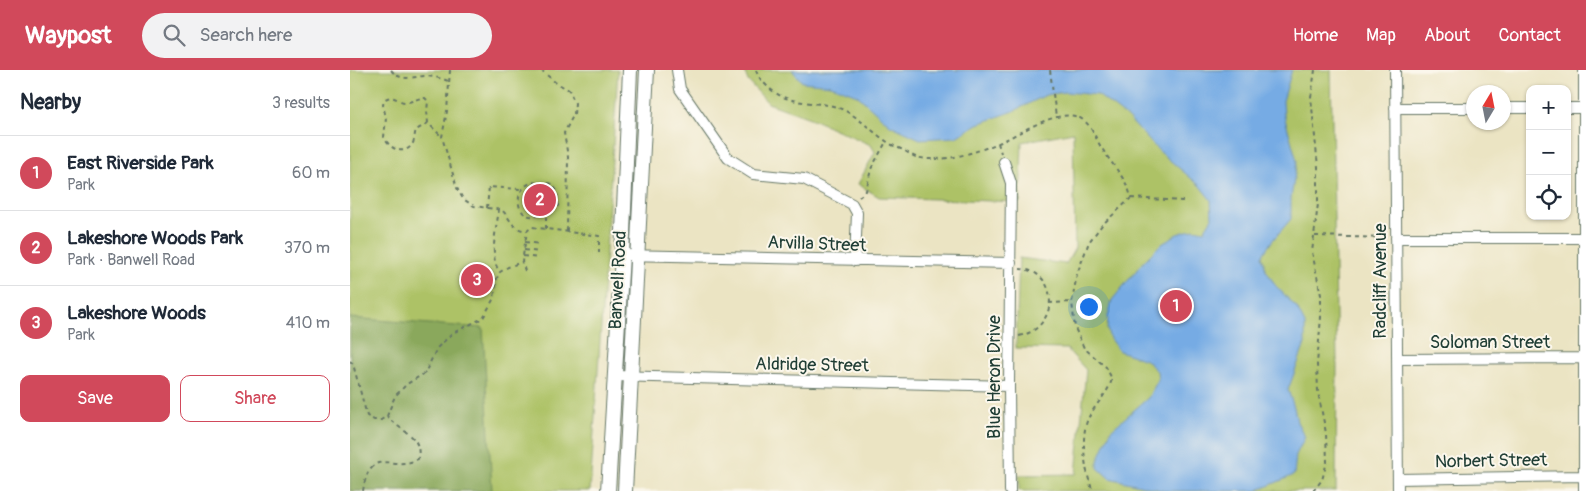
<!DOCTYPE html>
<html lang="en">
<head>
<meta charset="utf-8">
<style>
	body { margin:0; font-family:Pangolin,sans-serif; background:#f2f2f3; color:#1f2937 }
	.controls { position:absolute; right:15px; top:15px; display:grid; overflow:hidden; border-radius:10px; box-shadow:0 1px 4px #0004 }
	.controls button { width:45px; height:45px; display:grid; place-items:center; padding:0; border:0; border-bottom:1px solid #e0e1e3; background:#fff; color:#1f2937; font:25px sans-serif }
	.compass { position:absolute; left:1116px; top:15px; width:45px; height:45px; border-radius:50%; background:#fff; box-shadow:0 1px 4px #0004; rotate:10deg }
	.you { position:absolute; left:738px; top:236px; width:18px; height:18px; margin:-12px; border:4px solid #fff; border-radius:50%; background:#1a73e8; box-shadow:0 0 0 8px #1a73e833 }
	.badge { display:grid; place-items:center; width:32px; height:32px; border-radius:50%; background:#d1495b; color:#fff; font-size:16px; font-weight:700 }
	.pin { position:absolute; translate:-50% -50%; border:2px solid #fff; box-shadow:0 1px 5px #0006 }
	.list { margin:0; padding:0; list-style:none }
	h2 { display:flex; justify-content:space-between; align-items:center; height:65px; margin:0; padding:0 20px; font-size:21px }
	h2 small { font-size:16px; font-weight:400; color:#747a83 }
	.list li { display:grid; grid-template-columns:32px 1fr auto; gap:15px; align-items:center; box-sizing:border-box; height:75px; padding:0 20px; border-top:1px solid #e0e1e3 }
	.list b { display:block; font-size:19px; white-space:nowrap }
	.list p { margin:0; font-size:16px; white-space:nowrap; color:#747a83 }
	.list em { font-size:16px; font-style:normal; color:#747a83 }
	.actions { display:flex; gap:10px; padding:15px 20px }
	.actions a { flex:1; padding:11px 0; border:1px solid #d1495b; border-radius:10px; text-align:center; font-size:18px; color:#d1495b }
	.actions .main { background:#d1495b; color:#fff }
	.icon { flex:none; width:28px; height:28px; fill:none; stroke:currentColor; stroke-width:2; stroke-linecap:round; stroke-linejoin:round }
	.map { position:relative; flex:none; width:1236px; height:421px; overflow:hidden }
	header { display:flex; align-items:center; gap:30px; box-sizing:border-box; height:70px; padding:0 25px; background:#d1495b; color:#fff }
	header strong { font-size:24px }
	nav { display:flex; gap:28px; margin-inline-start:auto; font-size:18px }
	.search { width:350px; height:45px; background:#f2f2f3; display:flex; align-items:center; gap:12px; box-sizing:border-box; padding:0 18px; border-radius:28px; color:#747a83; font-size:19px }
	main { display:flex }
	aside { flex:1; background:#fff }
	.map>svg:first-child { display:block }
	.green { fill:#adc266; stroke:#66804d }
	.forest { fill:#8aa85b; stroke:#547248 }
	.water { fill:#76abe4; stroke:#4a748c }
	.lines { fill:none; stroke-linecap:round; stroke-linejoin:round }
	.street-casing { stroke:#676; stroke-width:12 }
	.secondary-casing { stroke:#676; stroke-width:16 }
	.path { stroke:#676; stroke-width:2; stroke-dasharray:4 4; stroke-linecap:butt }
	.street { stroke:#fff; stroke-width:10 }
	.secondary { stroke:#fff; stroke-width:14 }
	.labels { text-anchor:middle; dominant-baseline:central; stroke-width:4; stroke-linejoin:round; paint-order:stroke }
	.street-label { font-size:18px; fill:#1f3d34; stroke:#fbf7ec }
</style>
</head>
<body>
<header>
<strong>Waypost</strong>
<div class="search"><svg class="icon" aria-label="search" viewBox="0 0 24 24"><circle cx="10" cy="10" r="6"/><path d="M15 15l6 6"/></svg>Search here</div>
<nav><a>Home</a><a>Map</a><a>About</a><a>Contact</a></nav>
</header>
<main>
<aside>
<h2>Nearby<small>3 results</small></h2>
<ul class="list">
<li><span class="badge">1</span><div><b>East Riverside Park</b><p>Park</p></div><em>60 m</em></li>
<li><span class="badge">2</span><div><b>Lakeshore Woods Park</b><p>Park · Banwell Road</p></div><em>370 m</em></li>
<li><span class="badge">3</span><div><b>Lakeshore Woods</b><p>Park</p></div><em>410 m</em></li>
</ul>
<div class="actions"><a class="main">Save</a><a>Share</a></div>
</aside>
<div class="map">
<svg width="1236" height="421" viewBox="0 0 1236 421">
	<rect width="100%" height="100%" fill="#fbf7ec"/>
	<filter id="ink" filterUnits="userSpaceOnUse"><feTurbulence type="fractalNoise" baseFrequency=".02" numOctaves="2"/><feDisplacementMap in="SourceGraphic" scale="10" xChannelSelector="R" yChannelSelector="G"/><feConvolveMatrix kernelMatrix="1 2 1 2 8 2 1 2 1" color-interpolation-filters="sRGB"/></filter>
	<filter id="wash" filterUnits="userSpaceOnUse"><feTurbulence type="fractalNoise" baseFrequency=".0096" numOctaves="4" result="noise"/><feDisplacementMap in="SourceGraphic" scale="20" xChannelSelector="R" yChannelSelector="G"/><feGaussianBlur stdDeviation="1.12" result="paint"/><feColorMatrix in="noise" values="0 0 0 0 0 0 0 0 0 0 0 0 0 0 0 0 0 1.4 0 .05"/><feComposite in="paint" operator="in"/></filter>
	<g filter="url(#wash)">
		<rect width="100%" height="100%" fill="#ebe4c3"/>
		<path class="green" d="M0 0H268L240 421H0Z
			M394 0H981L987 292 986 421H669V405L726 404 736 300 717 279 666 278 669 188 716 194 725 178 723 62 672 72 670 132 529 127 508 114 525 82 521 75 460 48 418 33 398 11Z"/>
		<path class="forest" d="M0 248 133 258 142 421H0Z"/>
		<path class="water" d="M442 0H942L933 31 934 45 947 91 941 128V149L922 171 912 186 916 200 925 215 947 238 955 254V274L938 320 944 337 947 352 955 367 946 385 944 405 906 421H815L759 408 748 398V391L761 360 798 328 808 310 807 301 796 290 769 281 760 269 757 259 758 246 762 230 795 190 809 176 827 164 844 159 854 161 862 148 861 130 849 115 809 81 778 48 748 25 715 22 696 25 664 41 628 54 606 67 570 69 540 55 507 25 481 15 452 12Z"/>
	</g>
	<g filter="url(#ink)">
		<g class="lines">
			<g class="street-casing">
				<path id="street" d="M327 0 330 19 378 88 403 104 454 109 502 134 507 143 505 191
					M1045 0 1048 421
					M1234 0V421
					M1045 38H1124
					M1154 38H1180
					M1217 38H1234
					M654 92 661 113 659 316 660 421
					M1046 168H1234
					M272 185 661 193
					M1047 289 1234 288
					M264 306 659 316
					M1048 409 1234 406"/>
			</g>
			<g class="secondary-casing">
				<path id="secondary" d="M258 421 272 185 280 0
					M275 421 297 0"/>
			</g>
			<path class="path" d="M41 0C51 12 61 7 74 6 82 6 91 8 98 11
				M100 0 97 41 92 67 107 118 113 129 124 136 152 140C162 150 160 158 177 161
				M191 0 205 12 219 20 225 33 224 44 214 63 218 87 217 162
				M406 0C408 7 411 10 416 15 435 35 459 31 483 36 505 42 518 59 536 71 541 75 547 77 553 80 557 82 562 86 566 87 592 94 627 82 651 72 670 63 708 39 728 47 742 53 745 69 753 80 762 95 778 110 781 128L752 155 739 172 727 204 722 232 725 258 734 278 756 297 762 309C758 324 745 334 738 349 730 366 735 404 743 421
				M700 0 706 47
				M78 53 66 60C64 65 65 72 61 76 52 86 38 77 34 67L36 48 33 35 34 30C42 24 46 30 54 32 62 33 68 27 75 28L78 31 77 41 78 53 91 66
				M648 73 651 83
				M183 112 192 115 199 113 202 114 207 121 208 136C204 138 200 138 196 140 192 142 191 145 186 146 166 150 161 119 183 112Z
				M509 127 516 121 521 99 536 72
				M781 128 833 131
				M137 138 139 117 171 119
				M149 139C147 157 138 188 150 202
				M196 159V141
				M965 166 1036 168
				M175 172 190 174
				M174 180 189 182
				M173 186 188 188
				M175 201 172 192 177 161 182 157 249 166V184
				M699 233 722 232
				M669 266C710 258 710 201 670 199
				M0 291 3 294 17 346 24 350H31L37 346 45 326 57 314 75 303 87 278 103 263 133 248 144 228 147 208 150 202 158 197 172 192
				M13 421C20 373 43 403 68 389 73 364 49 362 37 346
				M963 421 972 410 977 392 976 363 968 322 967 294 971 247V225L962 182 968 134V97L961 27 965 0"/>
			<use href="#street" class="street"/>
			<use href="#secondary" class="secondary"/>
		</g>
	</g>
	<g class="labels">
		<g class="street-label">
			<text transform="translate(467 174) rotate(2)">Arvilla Street</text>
			<text transform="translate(268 210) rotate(-87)">Banwell Road</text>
			<text transform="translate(1030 211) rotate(-90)">Radcliff Avenue</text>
			<text x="1140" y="272">Soloman Street</text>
			<text transform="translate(462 295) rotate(1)">Aldridge Street</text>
			<text transform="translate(644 307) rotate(-90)">Blue Heron Drive</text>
			<text transform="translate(1141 391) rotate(-1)">Norbert Street</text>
		</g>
	</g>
</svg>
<div class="controls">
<button>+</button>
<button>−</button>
<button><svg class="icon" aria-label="locate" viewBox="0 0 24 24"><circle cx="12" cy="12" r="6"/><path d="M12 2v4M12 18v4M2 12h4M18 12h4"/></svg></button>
</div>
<svg class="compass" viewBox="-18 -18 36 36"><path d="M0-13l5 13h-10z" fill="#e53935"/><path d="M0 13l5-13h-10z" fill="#747a83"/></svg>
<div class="you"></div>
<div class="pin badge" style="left:826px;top:236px">1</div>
<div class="pin badge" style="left:190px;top:130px">2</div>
<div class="pin badge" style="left:127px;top:210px">3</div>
</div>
</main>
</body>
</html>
